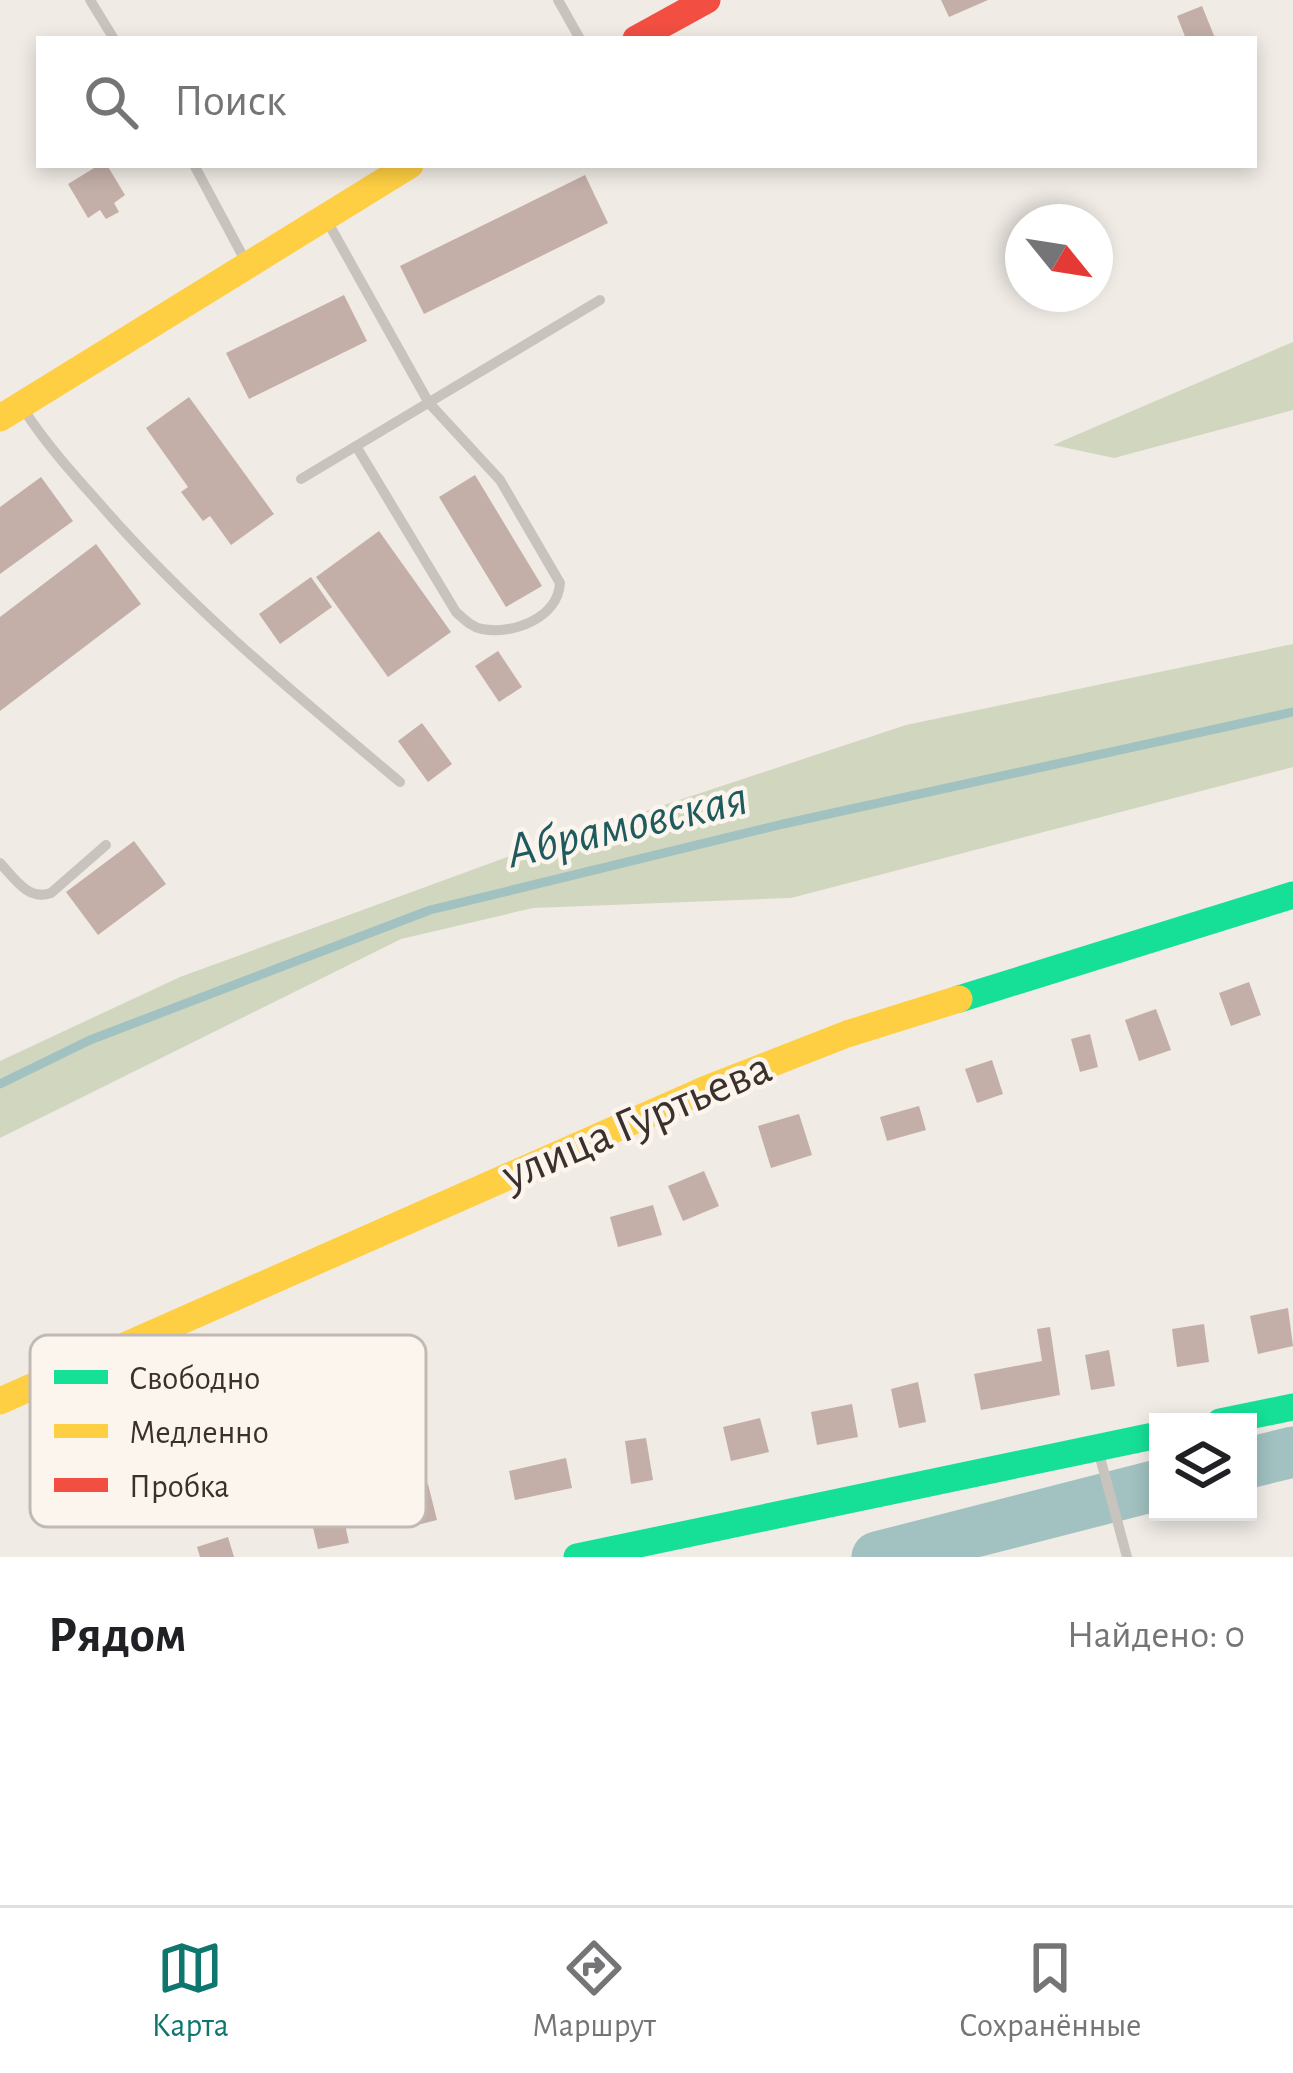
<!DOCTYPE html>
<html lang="ru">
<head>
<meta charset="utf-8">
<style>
	body { margin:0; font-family:"Alegreya Sans",sans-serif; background:#f6f6f6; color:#202124 }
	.controls { position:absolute; right:36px; bottom:36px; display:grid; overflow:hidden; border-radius:0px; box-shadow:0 6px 18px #0003 }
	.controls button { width:108px; height:108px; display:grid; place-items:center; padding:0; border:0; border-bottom:3px solid #e0e0e0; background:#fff; color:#202124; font:60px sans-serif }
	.compass { position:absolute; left:1005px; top:204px; width:108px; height:108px; border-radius:50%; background:#fff; box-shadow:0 6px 18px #0003; rotate:120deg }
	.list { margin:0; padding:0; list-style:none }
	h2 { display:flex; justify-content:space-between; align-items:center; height:156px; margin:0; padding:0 48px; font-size:51px }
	h2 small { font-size:39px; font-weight:400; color:#757577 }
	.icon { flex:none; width:66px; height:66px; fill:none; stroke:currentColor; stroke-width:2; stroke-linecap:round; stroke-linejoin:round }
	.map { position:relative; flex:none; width:1293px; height:1557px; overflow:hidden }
	.search { position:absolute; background:#fff; box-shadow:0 6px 18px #0003; left:36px; right:36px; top:36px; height:132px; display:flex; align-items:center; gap:30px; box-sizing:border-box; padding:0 42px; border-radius:0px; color:#757577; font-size:45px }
	.sheet { height:348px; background:#fff }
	nav { display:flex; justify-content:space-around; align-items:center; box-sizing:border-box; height:168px; border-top:3px solid #e0e0e0; background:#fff; font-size:33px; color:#757577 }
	nav a { display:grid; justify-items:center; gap:6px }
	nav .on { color:#0f766e }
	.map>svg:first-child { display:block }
	.green { fill:#d1d6bf }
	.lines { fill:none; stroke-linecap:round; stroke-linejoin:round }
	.stream { stroke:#a1c2c1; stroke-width:9 }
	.river { stroke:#a1c2c1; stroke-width:51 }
	.building { fill:#c3afa7 }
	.lane { stroke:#c9c3be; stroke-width:10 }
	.fast { stroke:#16e098; stroke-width:27 }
	.slow { stroke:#ffcf43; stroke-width:27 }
	.jam { stroke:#f24e42; stroke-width:27 }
	.labels { text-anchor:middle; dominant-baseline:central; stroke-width:9; stroke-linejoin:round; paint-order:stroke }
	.street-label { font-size:48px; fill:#3b302b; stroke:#fbf5ee }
	.water-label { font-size:51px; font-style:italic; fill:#1f5a5e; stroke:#fbf5ee }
	.key { fill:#fbf5ee; stroke:#c1bab4; stroke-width:3 }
	.key-label { font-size:33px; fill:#3b302b }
</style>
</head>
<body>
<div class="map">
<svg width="1293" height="1557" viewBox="0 0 1293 1557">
	<rect width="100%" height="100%" fill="#f0ebe5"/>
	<path class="green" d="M1293 342V410L1114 458 1053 445Z
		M1293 644V767L791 898 533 908 401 939 0 1138V1061L180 977 510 856 906 725Z"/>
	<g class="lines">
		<path class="stream" d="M0 1084 90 1040 430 910 783 824 1293 712"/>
		<path class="river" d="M1248 1463 1293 1452
			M877 1557 1158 1485"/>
	</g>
	<path class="building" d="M941 0H988L949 17Z
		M1202 6 1215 38 1186 39 1177 16Z
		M99 165H107L125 195 114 203 119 212 106 219 100 210 88 218 68 184Z
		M585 175 608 223 424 314 400 266Z
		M344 295 367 341 249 399 226 353Z
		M189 397 274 514 231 545 210 516 203 521 181 492 188 487 146 428Z
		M475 475 542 586 506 607 439 497Z
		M41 477 73 521 0 574V507Z
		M379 531 451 632 388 677 316 577Z
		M96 544 141 604 0 711V617Z
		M311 577 332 607 280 644 259 614Z
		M498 651 522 687 499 702 475 666Z
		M422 723 452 764 428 782 398 741Z
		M134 841 166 884 98 935 66 892Z
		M1249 982 1261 1015 1231 1026 1219 993Z
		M1156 1009 1171 1050 1139 1061 1125 1020Z
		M1090 1034 1098 1067 1080 1072 1071 1039Z
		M992 1060 1003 1094 977 1103 965 1069Z
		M919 1106 926 1130 887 1141 880 1117Z
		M799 1114 812 1155 771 1168 758 1126Z
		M704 1171 719 1206 683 1221 668 1186Z
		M653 1205 662 1235 618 1247 610 1217Z
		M1288 1308 1293 1346 1258 1354 1250 1316Z
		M1204 1324 1209 1362 1177 1367 1172 1329Z
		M1050 1327 1060 1395 981 1410 974 1374 1042 1361 1037 1329Z
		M1109 1350 1115 1386 1091 1390 1085 1355Z
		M918 1382 926 1422 899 1428 891 1389Z
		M852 1404 858 1437 817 1445 811 1412Z
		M760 1418 769 1452 731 1461 723 1427Z
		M646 1438 653 1480 631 1484 625 1441Z
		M566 1458 572 1488 515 1500 509 1471Z
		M336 1482 349 1543 318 1549 304 1489Z
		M428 1484 437 1520 409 1527 400 1491Z
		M228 1537 234 1557H200L197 1547Z"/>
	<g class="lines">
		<path class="lane" d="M90 0 114 39
			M558 0 580 39
			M194 165 246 262
			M326 219 429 403 500 480 560 583C558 618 513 635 482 629 471 627 464 619 456 612L356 446
			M24 410C46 444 73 474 100 504 190 608 295 694 400 782
			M301 479 600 300
			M0 863C15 879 28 901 51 893L106 845
			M1098 1450 1127 1557"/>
		<path class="fast" d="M959 999 1293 895
			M1220 1422 1293 1407
			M577 1557 1158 1435"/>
		<path class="slow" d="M0 418 410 165
			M0 1401 706 1089 847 1034 959 999"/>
		<path class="jam" d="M636 39 707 0"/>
	</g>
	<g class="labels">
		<g class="street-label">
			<text transform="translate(637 1122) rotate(-23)">улица Гуртьева</text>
		</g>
		<g class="water-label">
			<text transform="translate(627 825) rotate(-13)">Абрамовская</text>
		</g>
	</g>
	<rect x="30" y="1335" width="396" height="192" rx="18" class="key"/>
	<rect x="54" y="1370" width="54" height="14" fill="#16e098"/>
	<rect x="54" y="1424" width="54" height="14" fill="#ffcf43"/>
	<rect x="54" y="1478" width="54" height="14" fill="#f24e42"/>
	<g class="key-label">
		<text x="129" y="1389">Свободно</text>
		<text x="129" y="1443">Медленно</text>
		<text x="129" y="1497">Пробка</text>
	</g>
</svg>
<div class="controls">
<button><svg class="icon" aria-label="layers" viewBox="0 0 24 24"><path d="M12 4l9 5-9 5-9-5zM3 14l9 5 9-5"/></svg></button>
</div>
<svg class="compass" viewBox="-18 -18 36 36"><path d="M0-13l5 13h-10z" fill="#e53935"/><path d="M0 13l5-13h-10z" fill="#757577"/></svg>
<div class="search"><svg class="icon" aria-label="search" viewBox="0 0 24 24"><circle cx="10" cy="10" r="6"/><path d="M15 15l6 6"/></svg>Поиск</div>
</div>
<section class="sheet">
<h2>Рядом<small>Найдено: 0</small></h2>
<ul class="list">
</ul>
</section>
<nav>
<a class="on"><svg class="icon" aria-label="map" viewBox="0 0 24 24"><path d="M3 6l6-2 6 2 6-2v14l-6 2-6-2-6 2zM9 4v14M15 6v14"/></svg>Карта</a>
<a><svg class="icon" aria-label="directions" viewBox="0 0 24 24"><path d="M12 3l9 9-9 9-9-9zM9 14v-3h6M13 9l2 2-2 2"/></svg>Маршрут</a>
<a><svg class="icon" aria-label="saved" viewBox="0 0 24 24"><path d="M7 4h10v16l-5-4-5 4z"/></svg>Сохранённые</a>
</nav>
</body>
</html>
